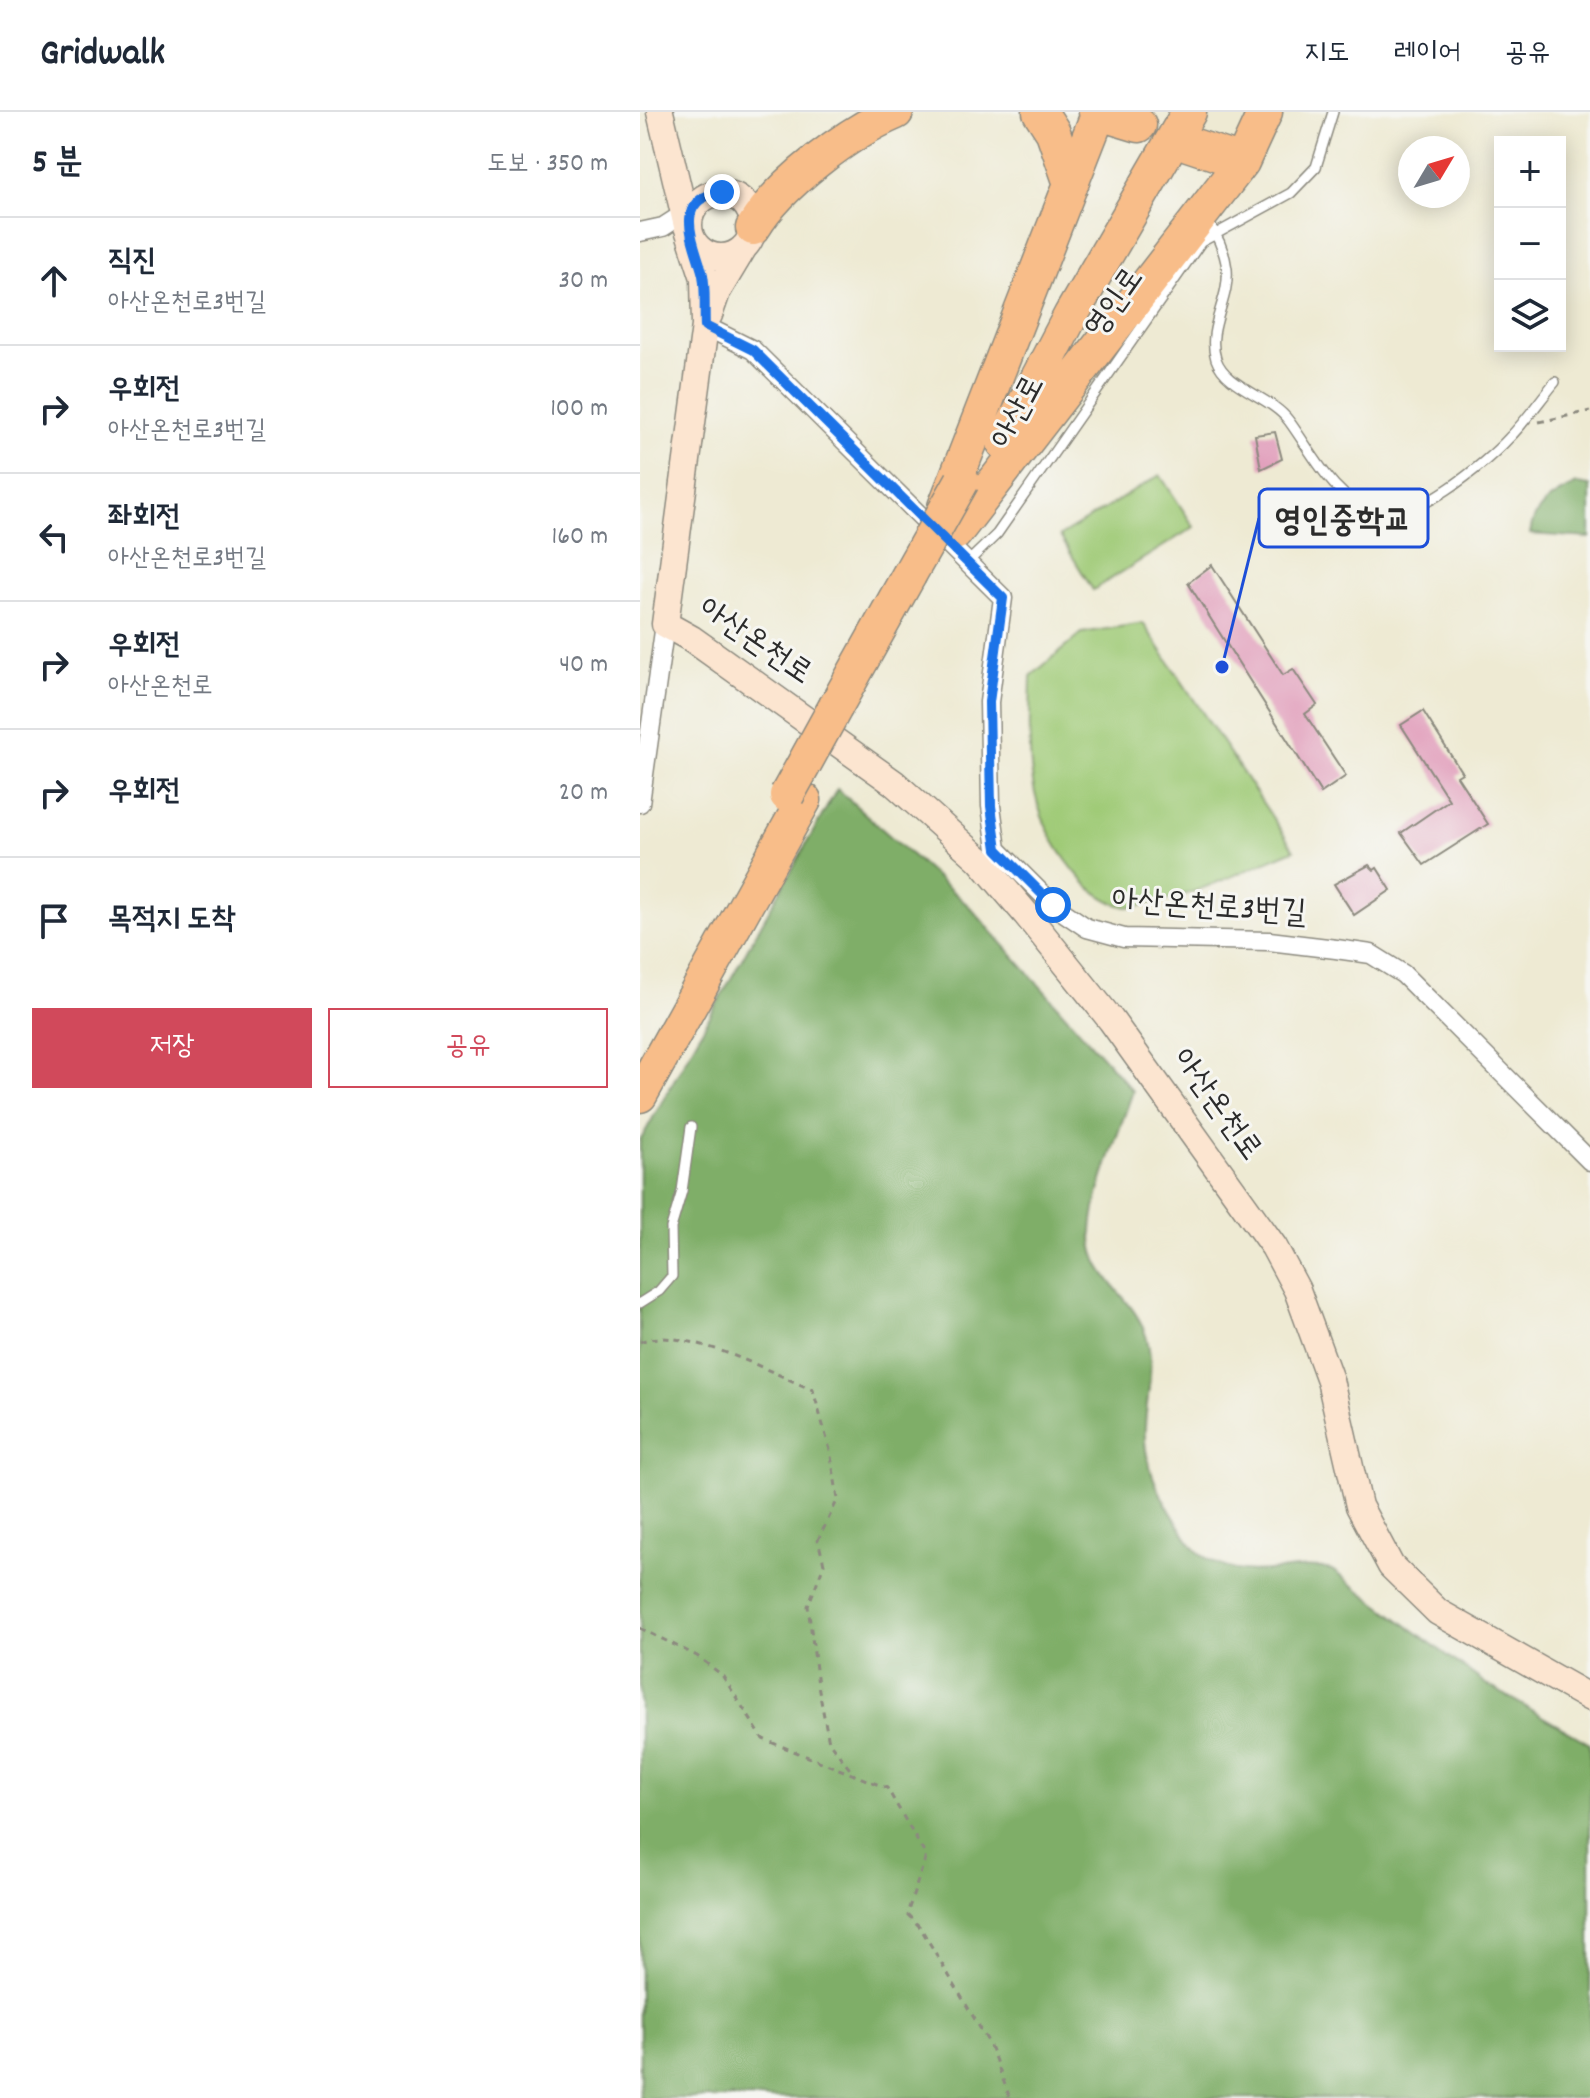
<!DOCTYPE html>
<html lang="ko">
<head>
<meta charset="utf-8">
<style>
	body { margin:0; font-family:Dekko,"Poor Story",sans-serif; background:#f2f2f3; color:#1f2937 }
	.controls { position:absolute; right:24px; top:24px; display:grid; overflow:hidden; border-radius:0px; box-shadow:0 4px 20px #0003 }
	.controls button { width:72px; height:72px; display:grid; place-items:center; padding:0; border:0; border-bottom:2px solid #e0e1e3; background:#fff; color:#1f2937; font:40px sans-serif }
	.compass { position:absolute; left:758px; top:24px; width:72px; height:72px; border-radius:50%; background:#fff; box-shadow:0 4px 20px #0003; rotate:52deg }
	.stop { position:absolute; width:24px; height:24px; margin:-18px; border:6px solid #1a73e8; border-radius:50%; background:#fff }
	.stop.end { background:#1a73e8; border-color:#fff; box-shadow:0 2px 8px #0008 }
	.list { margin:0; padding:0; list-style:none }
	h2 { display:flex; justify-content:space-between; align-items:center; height:104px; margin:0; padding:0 32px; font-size:34px }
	h2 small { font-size:26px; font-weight:400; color:#747a83 }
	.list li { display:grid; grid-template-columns:52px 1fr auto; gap:24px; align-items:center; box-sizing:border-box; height:128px; padding:0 32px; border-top:2px solid #e0e1e3 }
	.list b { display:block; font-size:30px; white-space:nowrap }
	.list p { margin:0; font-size:26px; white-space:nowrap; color:#747a83 }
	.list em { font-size:26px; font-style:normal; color:#747a83 }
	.actions { display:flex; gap:16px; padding:24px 32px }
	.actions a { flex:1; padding:18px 0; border:2px solid #d1495b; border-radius:0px; text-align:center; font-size:28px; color:#d1495b }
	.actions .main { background:#d1495b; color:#fff }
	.icon { flex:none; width:44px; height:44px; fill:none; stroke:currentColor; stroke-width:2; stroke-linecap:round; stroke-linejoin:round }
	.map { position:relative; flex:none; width:950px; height:1986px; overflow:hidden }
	header { display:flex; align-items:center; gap:48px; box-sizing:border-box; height:112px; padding:0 40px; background:#fff; border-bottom:2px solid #e0e1e3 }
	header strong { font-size:38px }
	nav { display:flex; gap:44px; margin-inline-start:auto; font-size:28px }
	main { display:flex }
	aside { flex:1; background:#fff }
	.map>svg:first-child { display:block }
	.green { fill:#9fca76; stroke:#657a50; stroke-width:2 }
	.forest { fill:#7fae67; stroke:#556c49; stroke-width:2 }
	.building { fill:#e2a1bd }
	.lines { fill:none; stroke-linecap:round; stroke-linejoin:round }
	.lane-casing { stroke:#8c8a7f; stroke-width:12 }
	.street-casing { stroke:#8c8a7f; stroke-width:21 }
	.secondary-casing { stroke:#8c8a7f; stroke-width:29 }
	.highway-casing { stroke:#8c8a7f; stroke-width:37 }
	.path { stroke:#8c8a7f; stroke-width:3; stroke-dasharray:6 6; stroke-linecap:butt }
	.lane { stroke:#fff; stroke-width:9 }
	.street { stroke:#fff; stroke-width:18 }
	.secondary { stroke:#fce5d0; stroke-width:26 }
	.highway { stroke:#f8bd89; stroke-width:34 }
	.highway-bridge-casing { stroke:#8c8a7f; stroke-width:37; stroke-linecap:butt }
	.highway-bridge { stroke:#f8bd89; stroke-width:34 }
	.route { stroke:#1a73e8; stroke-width:10 }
	.labels { text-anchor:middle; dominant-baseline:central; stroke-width:6; stroke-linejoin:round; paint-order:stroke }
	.street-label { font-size:32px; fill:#2b2b2b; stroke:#f6f6f2 }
	.leader { fill:none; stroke:#1d4ed8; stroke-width:3 }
	.callout-dot { fill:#1d4ed8; stroke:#f6f6f2; stroke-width:3 }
	.callout { fill:#f6f6f2; stroke:#1d4ed8; stroke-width:3 }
	.callout-label { font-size:34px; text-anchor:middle; font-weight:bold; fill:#2b2b2b }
</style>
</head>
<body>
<header>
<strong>Gridwalk</strong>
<nav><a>지도</a><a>레이어</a><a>공유</a></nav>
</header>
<main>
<aside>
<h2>5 분<small>도보 · 350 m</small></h2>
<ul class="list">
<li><svg class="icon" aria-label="ahead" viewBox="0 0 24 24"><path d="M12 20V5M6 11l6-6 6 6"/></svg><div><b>직진</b><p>아산온천로3번길</p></div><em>30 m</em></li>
<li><svg class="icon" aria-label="right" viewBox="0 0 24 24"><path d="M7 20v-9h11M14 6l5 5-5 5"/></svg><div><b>우회전</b><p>아산온천로3번길</p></div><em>100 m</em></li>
<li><svg class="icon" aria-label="left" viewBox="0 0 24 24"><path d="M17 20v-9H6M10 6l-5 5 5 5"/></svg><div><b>좌회전</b><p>아산온천로3번길</p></div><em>160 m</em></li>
<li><svg class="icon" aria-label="right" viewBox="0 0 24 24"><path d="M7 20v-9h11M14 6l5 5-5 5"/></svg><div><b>우회전</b><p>아산온천로</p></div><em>40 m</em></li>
<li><svg class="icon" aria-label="right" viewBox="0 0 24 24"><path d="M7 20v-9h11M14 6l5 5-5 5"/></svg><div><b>우회전</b></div><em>20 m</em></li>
<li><svg class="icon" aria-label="arrive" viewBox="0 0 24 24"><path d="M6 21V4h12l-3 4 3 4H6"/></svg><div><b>목적지 도착</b></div></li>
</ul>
<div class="actions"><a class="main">저장</a><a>공유</a></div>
</aside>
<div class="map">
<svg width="950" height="1986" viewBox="0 0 950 1986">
	<rect width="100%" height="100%" fill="#f6f6f2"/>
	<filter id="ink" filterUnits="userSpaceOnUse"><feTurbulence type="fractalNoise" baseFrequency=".0125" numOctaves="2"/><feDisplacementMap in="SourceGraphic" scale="16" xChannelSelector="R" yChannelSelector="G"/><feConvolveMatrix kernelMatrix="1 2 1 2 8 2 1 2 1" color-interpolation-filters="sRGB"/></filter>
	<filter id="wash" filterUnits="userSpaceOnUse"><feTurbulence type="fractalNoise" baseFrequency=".006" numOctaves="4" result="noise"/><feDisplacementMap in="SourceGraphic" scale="32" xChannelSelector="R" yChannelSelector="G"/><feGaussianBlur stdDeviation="1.8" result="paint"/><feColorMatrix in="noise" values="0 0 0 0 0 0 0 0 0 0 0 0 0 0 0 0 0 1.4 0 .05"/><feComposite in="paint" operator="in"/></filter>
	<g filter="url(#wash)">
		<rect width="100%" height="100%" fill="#eeead3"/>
		<path class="green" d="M520 363 554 415 453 478 420 424Z
			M503 511 654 738C602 759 547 788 491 795 477 796 453 780 444 770 382 702 389 650 391 564L442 521Z"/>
		<path class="forest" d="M937 372 950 374V426L890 422C893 394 913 383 937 372Z
			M197 677 330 795 493 979C480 1018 451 1086 452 1125 452 1164 491 1184 504 1218 520 1258 500 1298 506 1338 510 1365 523 1388 537 1410 546 1424 553 1439 568 1447 614 1474 648 1448 692 1458L846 1572 950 1632V1986H0V1029Z"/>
		<g id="blocks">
			<path class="building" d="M635 320 642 347 621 357 615 323Z
				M572 453 643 563 653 557 677 593 665 602 706 664 681 681 548 471Z
				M783 599 822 661 817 664 848 712 784 753 761 721 809 688 761 613Z
				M729 753 734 758 737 756 751 778 714 803 694 772Z"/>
		</g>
	</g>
	<g filter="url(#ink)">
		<use href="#blocks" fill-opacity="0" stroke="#8c8a7f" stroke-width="2"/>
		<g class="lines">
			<g class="lane-casing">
				<path id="lane" d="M566 107C576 121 585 140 587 157 590 188 566 216 576 247 586 276 631 284 649 309 674 343 692 385 735 401 771 414 846 351 869 326 886 309 900 288 915 270
					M329 449 357 422 561 130 651 81 676 55 693 0
					M0 1191 19 1179 32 1164 31 1116 42 1079 51 1015"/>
			</g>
			<g class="street-casing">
				<path id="street" d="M0 120 23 115 51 97
					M65 214 113 238 363 486 349 590 351 694 357 737 413 793 447 816 484 826 629 829 696 837 731 842 763 862 950 1049
					M0 691 25 512"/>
			</g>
			<g class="secondary-casing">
				<path id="secondary" d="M20 0 47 114 64 166 65 214 25 512 52 527 254 671 340 748 386 802 471 908 634 1135 657 1178 690 1268 719 1394 751 1454 798 1500 950 1586
					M49 113a32 32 0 1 1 64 0a32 32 0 1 1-64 0Z
					M69 203 77 180 104 135"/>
			</g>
			<g class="highway-casing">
				<path id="highway" d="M400 0 413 20 431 72
					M456 0 499 13
					M548 32 602 50
					M113 116C140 71 209 20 256 0
					M364 331 431 203 549 0
					M305 395 459 0
					M315 421 602 50 625 0
					M196 594 269 463
					M0 983 164 688"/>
			</g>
			<path class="path" d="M899 310 950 299
				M0 1230C41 1212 132 1261 173 1278L190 1338 198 1387 178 1428 184 1452 168 1494 178 1573 189 1630 215 1664
				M0 1516 57 1544 82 1563 123 1627 247 1676 286 1744 267 1802 280 1815 349 1931 370 1986"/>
			<use href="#lane" class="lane"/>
			<use href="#street" class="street"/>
			<use href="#secondary" class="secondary"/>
			<use href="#highway" class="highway"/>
			<g class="highway-bridge-casing">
				<path id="highway-bridge" d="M269 463 322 369
					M147 683 196 594"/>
			</g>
			<use href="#highway-bridge" class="highway-bridge"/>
		</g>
	</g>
	<g class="lines" filter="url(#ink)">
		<path class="route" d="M82 80C30 87 55 131 63 163 66 179 64 198 65 214L113 238 363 486 349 590 351 694 357 737 413 793"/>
	</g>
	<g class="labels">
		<g class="street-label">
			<text transform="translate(476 192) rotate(-55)">영인로</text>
			<text transform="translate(380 301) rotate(-62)">아산로</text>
			<text transform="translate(114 531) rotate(34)">아산온천로</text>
			<text transform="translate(569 797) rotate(4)">아산온천로3번길</text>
			<text transform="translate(575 994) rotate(54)">아산온천로</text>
		</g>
	</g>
	<path class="leader" d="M582 555L619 406"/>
	<circle class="callout-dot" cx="582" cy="555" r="8"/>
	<rect class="callout" x="619" y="377" width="169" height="58" rx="8"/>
	<g class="callout-label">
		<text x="703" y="418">영인중학교</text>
	</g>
</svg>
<div class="controls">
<button>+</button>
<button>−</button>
<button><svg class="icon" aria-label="layers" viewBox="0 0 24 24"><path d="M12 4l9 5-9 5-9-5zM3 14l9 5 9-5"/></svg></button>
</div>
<svg class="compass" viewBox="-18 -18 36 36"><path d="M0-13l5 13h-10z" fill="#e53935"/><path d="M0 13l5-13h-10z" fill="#747a83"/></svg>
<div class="stop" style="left:413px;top:793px"></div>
<div class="stop end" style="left:82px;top:80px"></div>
</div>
</main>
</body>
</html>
